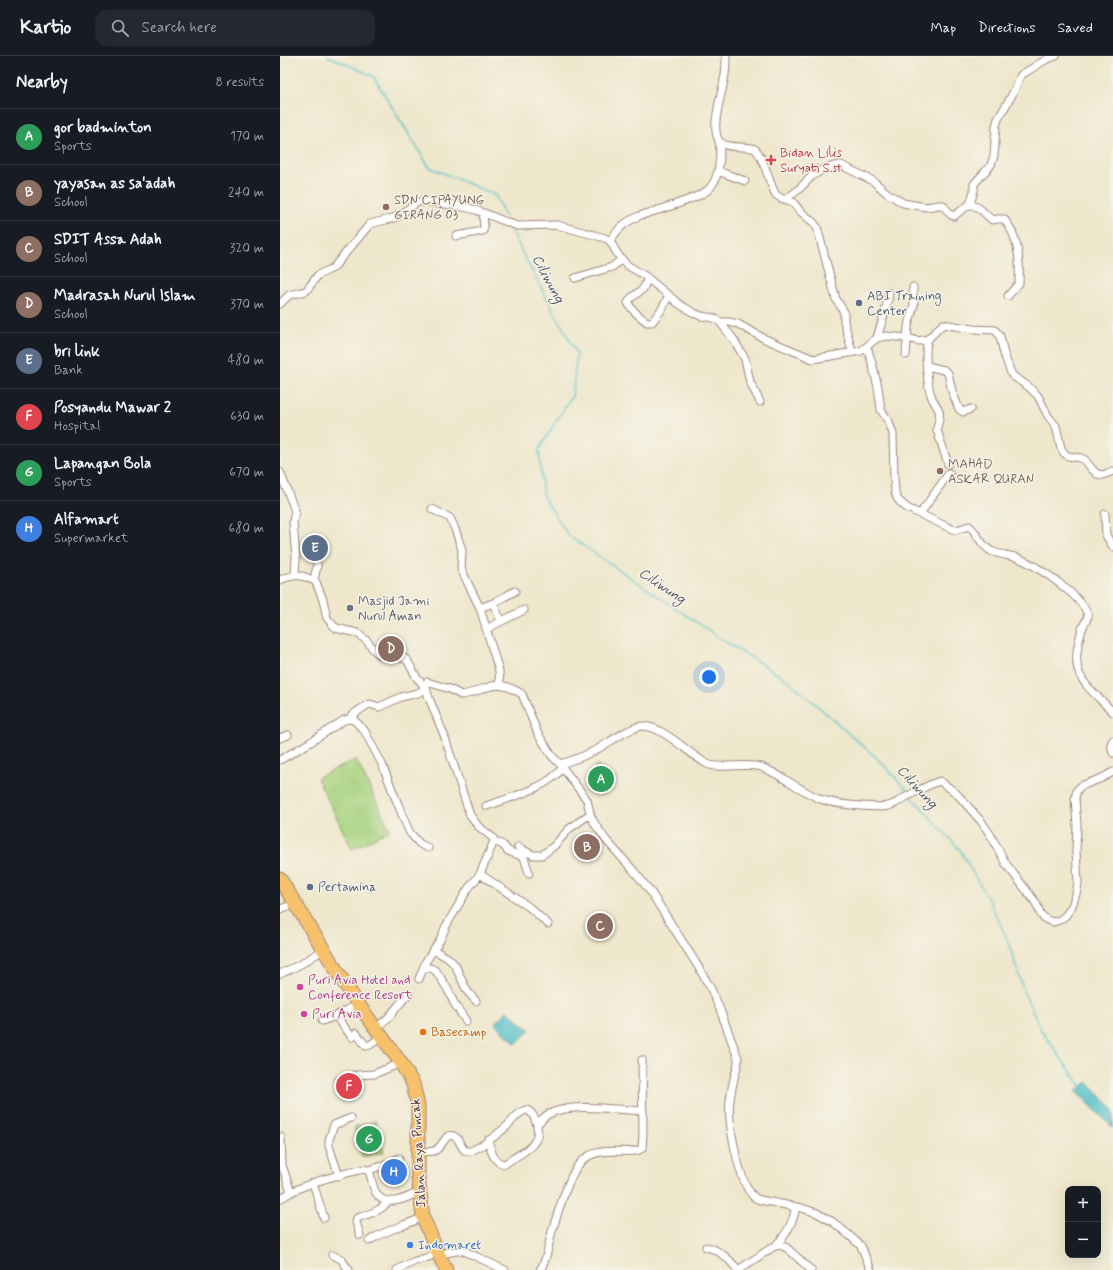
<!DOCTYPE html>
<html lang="en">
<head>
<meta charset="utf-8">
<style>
	body { margin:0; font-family:Mynerve,sans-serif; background:#242831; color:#f1f3f6 }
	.controls { position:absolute; right:12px; bottom:12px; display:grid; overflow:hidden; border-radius:8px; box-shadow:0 4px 16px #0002 }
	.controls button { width:36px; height:36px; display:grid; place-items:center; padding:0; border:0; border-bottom:1px solid #363941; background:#171b24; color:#f1f3f6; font:20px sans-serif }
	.you { position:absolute; left:429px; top:621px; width:14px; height:14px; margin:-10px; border:3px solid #fff; border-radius:50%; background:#1a73e8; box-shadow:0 0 0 6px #1a73e833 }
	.badge { display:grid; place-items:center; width:26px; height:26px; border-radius:50%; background:#b45309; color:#fff; font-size:13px; font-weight:700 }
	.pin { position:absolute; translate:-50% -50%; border:2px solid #fff; box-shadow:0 1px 4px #0006 }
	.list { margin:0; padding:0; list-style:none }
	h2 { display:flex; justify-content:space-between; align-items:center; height:52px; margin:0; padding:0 16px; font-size:17px }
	h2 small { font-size:13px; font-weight:400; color:#9ea1a6 }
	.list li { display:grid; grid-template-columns:26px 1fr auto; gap:12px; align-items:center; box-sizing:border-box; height:56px; padding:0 16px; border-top:1px solid #363941 }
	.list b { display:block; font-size:15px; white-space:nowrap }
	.list p { margin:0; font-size:13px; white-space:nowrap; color:#9ea1a6 }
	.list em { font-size:13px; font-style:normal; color:#9ea1a6 }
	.icon { flex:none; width:22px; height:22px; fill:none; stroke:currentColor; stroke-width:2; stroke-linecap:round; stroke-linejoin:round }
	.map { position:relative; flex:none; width:833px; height:1214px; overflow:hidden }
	header { display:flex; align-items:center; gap:24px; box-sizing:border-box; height:56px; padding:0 20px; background:#171b24; border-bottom:1px solid #363941 }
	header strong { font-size:19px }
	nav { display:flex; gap:22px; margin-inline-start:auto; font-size:14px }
	.search { width:280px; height:36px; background:#242831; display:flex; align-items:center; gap:10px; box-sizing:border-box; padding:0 14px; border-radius:12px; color:#9ea1a6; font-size:15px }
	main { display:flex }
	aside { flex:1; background:#171b24 }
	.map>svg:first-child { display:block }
	.green { fill:#a6d27e; stroke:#787854 }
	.water { fill:#52c0c8; stroke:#4e707a }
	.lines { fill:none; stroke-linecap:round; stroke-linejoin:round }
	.stream { stroke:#52c0c8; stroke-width:1.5 }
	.street-casing { stroke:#9c837c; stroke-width:9 }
	.highway-casing { stroke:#9c837c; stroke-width:15 }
	.street { stroke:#fff; stroke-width:7 }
	.highway { stroke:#f6c16b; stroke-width:13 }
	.health-dot { fill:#e0444e; stroke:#f7f3e8; stroke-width:1.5 }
	.education-dot { fill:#8d6e63; stroke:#f7f3e8; stroke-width:1.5 }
	.service-dot { fill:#5c6f8a; stroke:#f7f3e8; stroke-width:1.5 }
	.worship-dot { fill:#6b7280; stroke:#f7f3e8; stroke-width:1.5 }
	.hotel-dot { fill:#d1479c; stroke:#f7f3e8; stroke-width:1.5 }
	.food-dot { fill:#e8710a; stroke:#f7f3e8; stroke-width:1.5 }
	.shop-dot { fill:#3f7fe0; stroke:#f7f3e8; stroke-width:1.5 }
	.labels { text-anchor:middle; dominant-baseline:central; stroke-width:3; stroke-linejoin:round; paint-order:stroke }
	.health-label { font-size:13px; fill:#be3a42; stroke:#f7f3e8; text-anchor:start }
	.education-label { font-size:13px; fill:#785e54; stroke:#f7f3e8; text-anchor:start }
	.service-label { font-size:13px; fill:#4e5e75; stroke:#f7f3e8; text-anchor:start }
	.worship-label { font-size:13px; fill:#5b616d; stroke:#f7f3e8; text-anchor:start }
	.hotel-label { font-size:13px; fill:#b23c85; stroke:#f7f3e8; text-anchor:start }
	.food-label { font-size:13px; fill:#c56008; stroke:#f7f3e8; text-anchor:start }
	.street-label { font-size:13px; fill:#4a1f2b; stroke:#f7f3e8 }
	.shop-label { font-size:13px; fill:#366cbe; stroke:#f7f3e8; text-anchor:start }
	.water-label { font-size:14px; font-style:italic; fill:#4d5762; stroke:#f7f3e8 }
</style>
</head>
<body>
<header>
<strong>Kartio</strong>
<div class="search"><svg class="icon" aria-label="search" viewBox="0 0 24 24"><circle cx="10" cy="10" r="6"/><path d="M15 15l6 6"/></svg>Search here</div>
<nav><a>Map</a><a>Directions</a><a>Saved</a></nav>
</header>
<main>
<aside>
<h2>Nearby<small>8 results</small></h2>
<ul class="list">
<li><span class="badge" style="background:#2e9e5b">A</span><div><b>gor badminton</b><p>Sports</p></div><em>170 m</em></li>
<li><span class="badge" style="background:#8d6e63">B</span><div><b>yayasan as sa'adah</b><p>School</p></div><em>240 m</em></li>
<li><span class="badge" style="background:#8d6e63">C</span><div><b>SDIT Assa Adah</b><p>School</p></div><em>320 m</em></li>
<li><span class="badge" style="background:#8d6e63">D</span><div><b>Madrasah Nurul Islam</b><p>School</p></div><em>370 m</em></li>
<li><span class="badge" style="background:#5c6f8a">E</span><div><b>bri link</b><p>Bank</p></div><em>480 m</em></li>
<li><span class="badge" style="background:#e0444e">F</span><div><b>Posyandu Mawar 2</b><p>Hospital</p></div><em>630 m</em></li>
<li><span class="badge" style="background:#2e9e5b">G</span><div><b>Lapangan Bola</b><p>Sports</p></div><em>670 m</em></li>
<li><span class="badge" style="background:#3f7fe0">H</span><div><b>Alfamart</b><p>Supermarket</p></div><em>680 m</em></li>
</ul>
</aside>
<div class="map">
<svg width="833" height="1214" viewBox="0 0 833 1214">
	<rect width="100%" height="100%" fill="#f7f3e8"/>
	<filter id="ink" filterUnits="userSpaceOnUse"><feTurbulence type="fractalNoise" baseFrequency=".025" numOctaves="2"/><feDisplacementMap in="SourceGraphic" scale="8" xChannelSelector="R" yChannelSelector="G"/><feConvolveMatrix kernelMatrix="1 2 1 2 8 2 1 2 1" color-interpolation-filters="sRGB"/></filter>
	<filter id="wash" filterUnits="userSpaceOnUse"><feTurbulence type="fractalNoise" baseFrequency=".012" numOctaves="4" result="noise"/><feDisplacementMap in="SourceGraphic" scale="16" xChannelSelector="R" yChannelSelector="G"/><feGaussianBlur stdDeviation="0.9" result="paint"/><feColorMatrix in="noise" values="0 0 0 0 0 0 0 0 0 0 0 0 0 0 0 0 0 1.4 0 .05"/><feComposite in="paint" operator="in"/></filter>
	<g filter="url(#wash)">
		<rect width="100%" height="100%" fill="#eee7cc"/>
		<path class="green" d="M76 703 110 774 72 793 37 722Z
			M317 708 336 723 325 737 306 722Z
			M96 1065 104 1096 82 1101 74 1071Z"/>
		<path class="water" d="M227 955 250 974 236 988 215 968Z
			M807 1026 833 1053V1072L796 1035Z"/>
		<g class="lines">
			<path class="stream" d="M48 0 93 20 149 111 215 139 226 162
				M229 169 243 198 297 298 292 340 259 393 263 440 289 480 446 586 509 625 599 704 629 736
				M632 741 680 794 712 850 729 888 745 939 761 974 802 1031"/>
		</g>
	</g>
	<g filter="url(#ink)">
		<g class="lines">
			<g class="street-casing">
				<path id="street" d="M446 0C446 8 446 16 444 24 442 39 427 80 443 88 452 93 472 89 476 94 486 106 488 125 496 139L501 142 513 146 519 154 534 167 537 171 556 243 564 256V265L572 296
					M438 115 465 125
					M506 143 518 134 532 120 542 114 554 110 561 109 593 125 607 137 623 147 646 151 659 149H663L671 159 674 160 690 148 694 135V128L711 109 714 100 716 70 718 63 732 39 741 19 767 3 776 0
					M690 148 699 152 712 164 717 163H724C739 181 740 204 739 227L728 240
					M176 180 203 175 204 171 203 157
					M330 185C339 171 344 167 359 160 374 155 419 143 429 133 440 122 441 99 439 85
					M295 222 332 211 342 203
					M368 222 363 233 351 242 348 247C352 255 360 261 367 266H372L382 253 389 239
					M0 248 9 239 26 235 38 219 53 212 90 168 114 162 120 159 136 147 142 145 180 150 196 154 237 170 277 169 325 182 330 185 338 199 347 209 365 220 399 248 414 257 421 260 434 262 440 266H449L458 268 485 283 533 303 581 295 597 282 605 280 628 282 638 285 648 283 663 268 693 273 715 274 720 280 724 298 731 317 733 320 749 331 758 340 768 360 776 370 781 392 784 397 788 400 801 402 805 404 812 413 817 418 823 419 833 415
					M440 266 454 284 465 303 470 326 480 346
					M597 282C601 267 607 253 609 237
					M648 283C644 295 647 330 652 342 654 347 658 351 659 355 661 362 657 367 657 374L668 408
					M585 293 588 294 592 307 598 331 601 354 609 366 613 378 614 422 615 436 617 442 620 446 627 452 672 473 676 474 689 470C698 477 700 489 711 495 720 499 729 499 738 502 756 509 804 541 808 560 806 566 802 571 801 577 788 621 805 627 833 656
					M626 299 628 270 634 249 633 231
					M647 310 664 314 668 317 672 335 679 353 683 356 691 353
					M0 416 15 455 13 466 16 502 15 519
					M152 453 170 462 175 473 182 494 181 513 200 552 219 615 220 629
					M640 458 669 417
					M825 458 826 479 833 491
					M0 524C14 518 23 518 36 526L43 544 47 562 53 569 56 572 77 577 87 585 94 594 101 600 105 601 124 602 127 604 137 622 146 632 147 626 170 633 181 639C208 635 213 620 242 638L258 678 272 700 280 708C291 705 304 700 314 695 328 688 347 672 362 670 382 669 410 699 427 708 439 714 465 706 481 711 503 719 521 736 543 744 555 748 568 749 581 750 590 750 599 752 608 750 613 749 618 746 622 743 634 737 647 729 660 725L676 737 701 765 710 778 726 808 756 847 761 859 767 864 773 866 780 864 786 859 792 850 796 838 798 827 796 796 797 769 795 742 797 734 801 730 822 722 833 716
					M34 524 37 510V484
					M213 547 221 565
					M200 552 213 547 235 535
					M206 573 244 554
					M70 663 71 660 87 649 90 648 99 651 121 641 138 637 146 632 149 642 164 679 190 759 198 770 213 782 214 785 223 789 228 795 244 801 249 817
					M0 682 8 679
					M833 684 831 688 833 697
					M0 704 29 687 64 664 70 663 74 664 84 674 102 708 125 766 130 777 140 788 148 792
					M280 708 307 744 311 761 315 768 326 784 353 814 370 835 416 907 430 931 439 951 458 1002C459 1010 455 1016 454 1023 452 1030 451 1037 450 1044 447 1064 459 1128 474 1141 476 1143 478 1143 480 1144L522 1152 537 1157 553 1166 569 1179 581 1190 591 1214
					M206 750C229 742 269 732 283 711
					M238 791 253 799H262L274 790 289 773 310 758
					M200 818 249 851 268 868
					M0 853 15 848
					M154 894 168 902 175 909 187 935 196 945
					M143 912H151L156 915 167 932 174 947 186 965
					M0 918 21 908 43 894
					M139 923 146 905 160 884 166 870 188 833 200 818 214 785
					M56 960 72 981 76 977 86 990 90 989 102 980
					M42 965 56 960 78 948
					M99 969 107 963 128 938
					M59 1024 76 1019 94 1018 121 1007
					M257 1068C261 1065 264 1060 269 1058 292 1046 337 1054 363 1055
					M1 1081 2 1109 11 1136
					M138 1095C160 1097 155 1095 168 1080 184 1076 177 1101 193 1094 205 1089 216 1079 226 1071 232 1066 238 1055 247 1054 252 1056 254 1060 256 1066 264 1091 240 1096 225 1108 213 1107 211 1094 208 1084
					M88 1114 106 1109 119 1102
					M59 1120 49 1090V1084L54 1069 71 1062
					M33 1127 44 1162
					M0 1143C25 1126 55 1120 84 1113L89 1115C92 1122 92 1131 96 1137 105 1153 128 1142 140 1135
					M80 1179 76 1166 77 1162C89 1158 101 1155 109 1145
					M89 1185C106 1173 126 1170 143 1161
					M495 1190C507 1179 513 1167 516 1151
					M426 1191C439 1193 450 1204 458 1214
					M52 1199 61 1203 69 1214
					M117 1214 135 1205 149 1201 157 1195 160 1198 182 1194 225 1214
					M260 1214C267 1204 268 1191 271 1179 276 1162 288 1121 299 1108 318 1085 353 1102 362 1092L363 1078 362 1004
					M458 1214 493 1191 500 1189 507 1192 531 1214"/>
			</g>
			<g class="highway-casing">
				<path id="highway" d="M0 823 65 928 78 948 121 1007 133 1028 138 1050V1121L143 1161 157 1195 166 1214"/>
			</g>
			<use href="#street" class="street"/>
			<use href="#highway" class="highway"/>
		</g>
	</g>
	<path class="health-dot" d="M489 98h4v4h4v4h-4v4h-4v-4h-4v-4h4z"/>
	<g class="education-dot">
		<circle cx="106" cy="151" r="4"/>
		<circle cx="660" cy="415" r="4"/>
	</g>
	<g class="service-dot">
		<circle cx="579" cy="247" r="4"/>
		<circle cx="30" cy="831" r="4"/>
	</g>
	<circle class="worship-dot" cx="70" cy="552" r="4"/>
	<g class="hotel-dot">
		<circle cx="20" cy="931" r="4"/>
		<circle cx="24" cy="958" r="4"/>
	</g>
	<circle class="food-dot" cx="143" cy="976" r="4"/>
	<circle class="shop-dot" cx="130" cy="1189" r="4"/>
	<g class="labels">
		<g class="health-label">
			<text x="500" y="97">Bidan Lilis<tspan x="500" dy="15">Suryati S.st</tspan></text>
		</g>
		<g class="education-label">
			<text x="114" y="144">SDN CIPAYUNG<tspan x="114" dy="15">GIRANG 03</tspan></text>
			<text x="668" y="408">MAHAD<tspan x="668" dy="15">ASKAR QURAN</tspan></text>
		</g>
		<g class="service-label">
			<text x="587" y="240">ABI Training<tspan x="587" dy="15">Center</tspan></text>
			<text x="38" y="831">Pertamina</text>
		</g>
		<g class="worship-label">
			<text x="78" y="545">Masjid Jami<tspan x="78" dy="15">Nurul Aman</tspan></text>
		</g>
		<g class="hotel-label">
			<text x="28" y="924">Puri Avia Hotel and<tspan x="28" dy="15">Conference Resort</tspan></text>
			<text x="32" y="958">Puri Avia</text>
		</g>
		<g class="food-label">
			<text x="151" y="976">Basecamp</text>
		</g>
		<g class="street-label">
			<text transform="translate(139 1097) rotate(-93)">Jalan Raya Puncak</text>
		</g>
		<g class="shop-label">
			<text x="138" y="1189">Indomaret</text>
		</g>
		<g class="water-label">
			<text transform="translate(268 223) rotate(62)">Ciliwung</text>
			<text transform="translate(382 530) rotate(34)">Ciliwung</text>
			<text transform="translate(637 731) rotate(48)">Ciliwung</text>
		</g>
	</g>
</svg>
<div class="controls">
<button>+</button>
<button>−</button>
</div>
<div class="you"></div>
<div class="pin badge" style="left:321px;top:723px;background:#2e9e5b">A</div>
<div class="pin badge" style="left:307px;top:791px;background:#8d6e63">B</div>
<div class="pin badge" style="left:320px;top:870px;background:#8d6e63">C</div>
<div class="pin badge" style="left:111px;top:593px;background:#8d6e63">D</div>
<div class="pin badge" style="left:35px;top:492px;background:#5c6f8a">E</div>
<div class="pin badge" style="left:69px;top:1030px;background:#e0444e">F</div>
<div class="pin badge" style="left:89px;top:1083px;background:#2e9e5b">G</div>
<div class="pin badge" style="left:114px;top:1116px;background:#3f7fe0">H</div>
</div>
</main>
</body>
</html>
